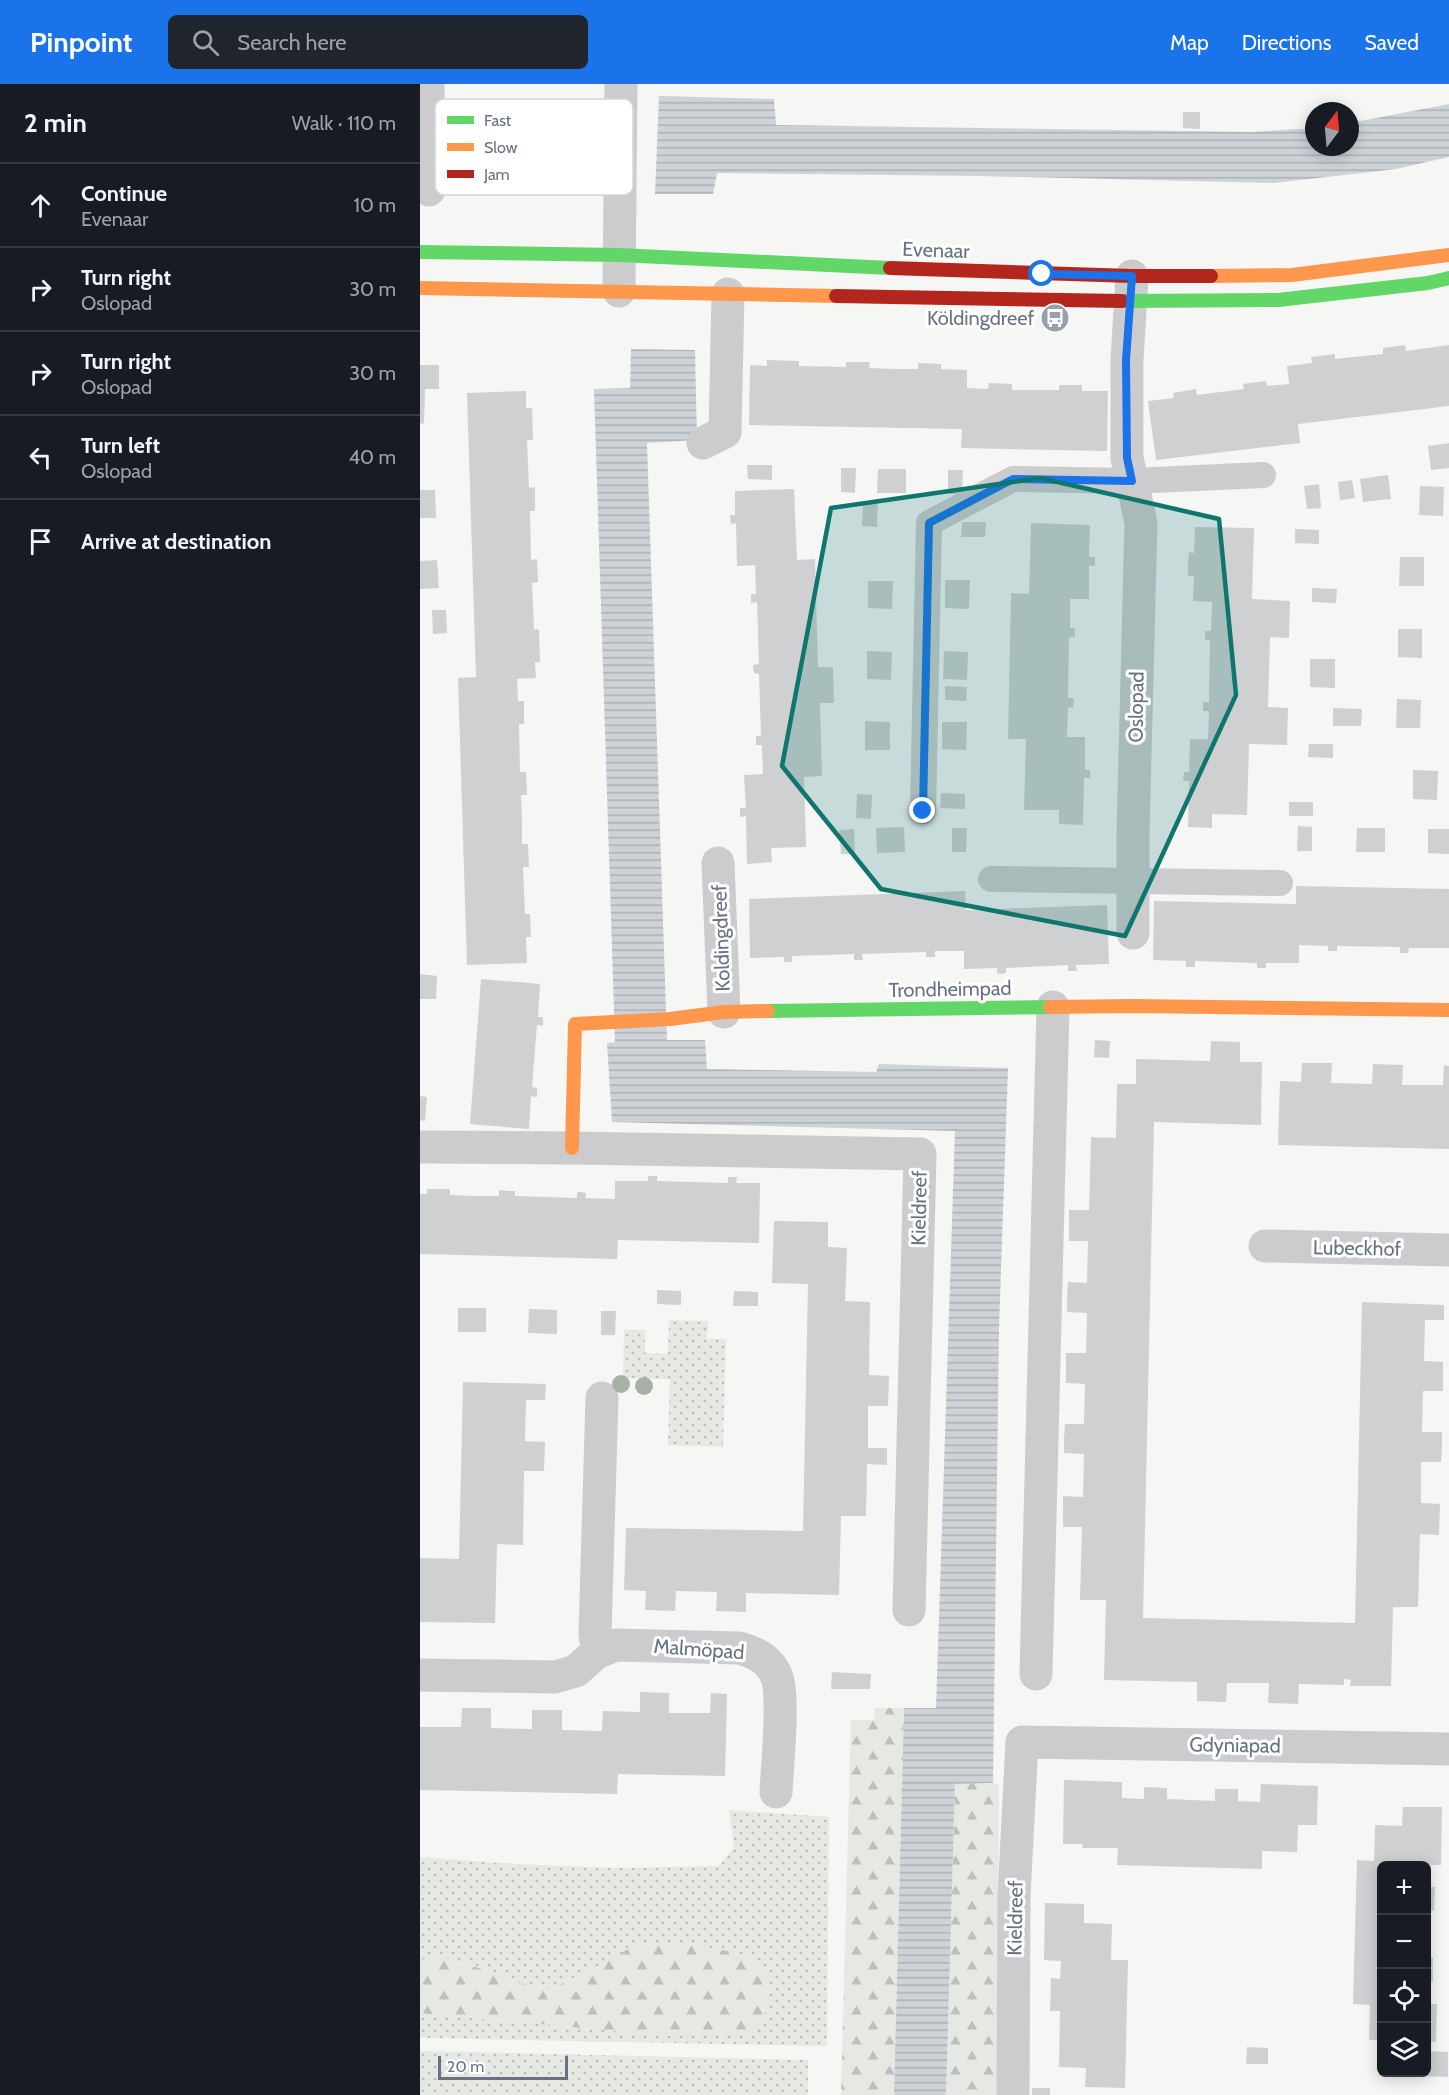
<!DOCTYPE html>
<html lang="en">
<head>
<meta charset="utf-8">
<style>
	body { margin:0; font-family:Cabin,sans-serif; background:#20242c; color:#f1f3f6 }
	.controls { position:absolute; right:18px; bottom:18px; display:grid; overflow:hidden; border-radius:9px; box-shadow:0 3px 15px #0003 }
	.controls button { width:54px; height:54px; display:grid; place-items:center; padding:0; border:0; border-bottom:2px solid #363941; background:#171b24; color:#f1f3f6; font:30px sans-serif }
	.compass { position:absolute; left:885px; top:18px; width:54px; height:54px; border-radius:50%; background:#171b24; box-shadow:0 3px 15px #0003; rotate:16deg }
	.scale { position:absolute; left:18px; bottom:15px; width:130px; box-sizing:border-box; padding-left:6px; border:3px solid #687282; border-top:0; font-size:16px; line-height:21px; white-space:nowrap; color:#687282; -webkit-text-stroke:4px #fff; paint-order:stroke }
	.stop { position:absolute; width:18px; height:18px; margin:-14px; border:4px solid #1a73e8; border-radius:50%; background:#fff }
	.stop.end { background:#1a73e8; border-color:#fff; box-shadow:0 2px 6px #0008 }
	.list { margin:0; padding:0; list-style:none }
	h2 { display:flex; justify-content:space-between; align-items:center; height:78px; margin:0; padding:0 24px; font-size:26px }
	h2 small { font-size:20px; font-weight:400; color:#9ea1a6 }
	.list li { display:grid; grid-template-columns:39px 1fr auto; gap:18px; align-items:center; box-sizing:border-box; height:84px; padding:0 24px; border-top:2px solid #363941 }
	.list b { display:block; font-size:22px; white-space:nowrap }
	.list p { margin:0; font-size:20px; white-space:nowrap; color:#9ea1a6 }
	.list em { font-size:20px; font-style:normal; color:#9ea1a6 }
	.icon { flex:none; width:33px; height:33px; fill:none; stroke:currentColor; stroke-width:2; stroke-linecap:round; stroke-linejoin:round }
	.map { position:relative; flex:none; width:1029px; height:2011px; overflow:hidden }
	header { display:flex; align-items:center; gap:36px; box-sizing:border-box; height:84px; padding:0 30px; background:#1a73e8; color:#fff }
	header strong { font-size:28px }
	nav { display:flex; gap:33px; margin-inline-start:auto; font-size:21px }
	.search { width:420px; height:54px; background:#20242c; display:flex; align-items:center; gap:15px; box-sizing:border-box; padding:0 21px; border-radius:9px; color:#9ea1a6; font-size:22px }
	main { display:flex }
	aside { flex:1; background:#171b24 }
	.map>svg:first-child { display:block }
	.grass { fill:url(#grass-dots) }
	.forest { fill:url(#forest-firs) }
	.water { fill:url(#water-rules) }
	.building { fill:#cfd0d1 }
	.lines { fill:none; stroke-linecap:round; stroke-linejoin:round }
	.lane { stroke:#ccccce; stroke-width:26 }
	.street { stroke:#ccccce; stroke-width:33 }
	.fast { stroke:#63d668; stroke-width:14 }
	.slow { stroke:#ff974d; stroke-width:14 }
	.jam { stroke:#b3261e; stroke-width:14 }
	.tree { fill:#a7b2a6 }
	.route { stroke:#1a73e8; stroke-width:8 }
	.marked { fill:#0f766e; fill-opacity:0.2; stroke:#0f766e; stroke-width:4.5; stroke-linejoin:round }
	.labels { text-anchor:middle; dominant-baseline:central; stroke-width:6; stroke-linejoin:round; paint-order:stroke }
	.street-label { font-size:20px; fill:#687282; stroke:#fff }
	.poi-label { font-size:20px; fill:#687282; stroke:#fff; text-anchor:end }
	.key { fill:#fff; stroke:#d2d5da; stroke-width:1.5 }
	.key-label { font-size:16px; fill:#687282 }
</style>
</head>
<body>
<header>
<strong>Pinpoint</strong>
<div class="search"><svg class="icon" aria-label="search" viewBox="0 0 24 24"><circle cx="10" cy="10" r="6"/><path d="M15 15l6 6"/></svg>Search here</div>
<nav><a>Map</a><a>Directions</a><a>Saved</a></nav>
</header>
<main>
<aside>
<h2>2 min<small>Walk · 110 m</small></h2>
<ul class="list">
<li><svg class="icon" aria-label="ahead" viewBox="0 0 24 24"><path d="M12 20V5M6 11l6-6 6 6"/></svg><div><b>Continue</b><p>Evenaar</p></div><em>10 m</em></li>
<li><svg class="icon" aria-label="right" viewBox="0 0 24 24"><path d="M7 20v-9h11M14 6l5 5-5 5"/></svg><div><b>Turn right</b><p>Oslopad</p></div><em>30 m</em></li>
<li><svg class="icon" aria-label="right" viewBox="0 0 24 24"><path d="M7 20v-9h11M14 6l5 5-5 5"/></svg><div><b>Turn right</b><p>Oslopad</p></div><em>30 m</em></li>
<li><svg class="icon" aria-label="left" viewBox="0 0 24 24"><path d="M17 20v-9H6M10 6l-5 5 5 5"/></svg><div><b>Turn left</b><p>Oslopad</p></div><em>40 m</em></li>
<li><svg class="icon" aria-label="arrive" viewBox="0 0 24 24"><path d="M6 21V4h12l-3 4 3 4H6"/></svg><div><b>Arrive at destination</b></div></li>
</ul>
</aside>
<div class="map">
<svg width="1029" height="2011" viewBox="0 0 1029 2011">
	<defs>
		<pattern id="grass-dots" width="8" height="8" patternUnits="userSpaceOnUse" patternTransform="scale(1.5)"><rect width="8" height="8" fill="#e5e8e3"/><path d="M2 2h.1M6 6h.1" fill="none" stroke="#bdc0bd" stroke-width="1.8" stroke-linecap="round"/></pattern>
		<pattern id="forest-firs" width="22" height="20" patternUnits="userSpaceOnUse" patternTransform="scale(1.5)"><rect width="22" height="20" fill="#e5e8e3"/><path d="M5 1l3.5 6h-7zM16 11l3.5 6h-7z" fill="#bdc0bd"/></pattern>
		<pattern id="water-rules" width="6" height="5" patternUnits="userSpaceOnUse" patternTransform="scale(1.5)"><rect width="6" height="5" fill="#cdd3d7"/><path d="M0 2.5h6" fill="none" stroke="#aab0b4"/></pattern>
	</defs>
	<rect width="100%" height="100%" fill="#f6f6f5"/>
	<path class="grass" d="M249 1236 288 1237 287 1255H306L303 1363 248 1361 250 1295 203 1294 204 1246H225V1269L248 1270Z
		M309 1726 409 1733 407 1962 0 1954V1929L248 1952 339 1942 346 1926 348 1897 336 1874 167 1888 130 1905 99 1899 65 1886 22 1873 0 1876V1773L95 1780 193 1784 299 1782 314 1763Z
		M0 1967 388 1976V2011H0Z"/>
	<path class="forest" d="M455 1624H484L474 2011H421L431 1636H454Z
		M535 1699 579 1700 578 1812 581 2011H526Z
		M261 1859 313 1868 336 1874 348 1897 347 1926 339 1942 324 1950 248 1952 0 1929V1876L22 1873 65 1886 99 1899 130 1905 167 1888 216 1861Z"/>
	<path class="water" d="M239 12 354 15 356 41 831 48 894 44V63H930V39L1029 20V73L976 85 854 99 560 92 297 89 293 110H235Z
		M211 265 275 266 277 356 227 359 247 956H285L287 985 456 988 459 980 588 984 579 1244 573 1699 535 1700 526 2011H474L484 1624H516L535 1047 192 1038 187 959 195 958 174 305 210 304Z"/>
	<path class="building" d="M763 28H780V45L763 44Z
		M985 261 986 267 1029 261V322L878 340 880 359 736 376 728 317 754 314 753 309 776 305 777 311 824 305 823 300 846 297 847 302 869 300 867 282 892 279 891 273 915 270V275L963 270V264Z
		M347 276 379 277V282L426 283V278H450L449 284 474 285H498V279L521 280V285L547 286V304L568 305 569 299 592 300V306H639V301H662V307H688L687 367 541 364 542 345 329 341 330 281 347 282Z
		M0 281H19V305H5L4 340 0 339Z
		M106 307V324H112L113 356H107L109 404 115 403V427H110L111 476 117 475 118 498 112 499 114 546 119 545 120 578H115L116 594 97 595 98 617H104V640H99L100 688H106L107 711H101L102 735V760H108L109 783H103L105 830H110L111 853H106L107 879 47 881 38 594 56 593 47 309Z
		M1029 359V384L1011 386 1008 362Z
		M327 381H352V396L328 395Z
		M421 384H436L435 409 421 408Z
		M458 385H486V409H457Z
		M528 386H543L542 410H528Z
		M968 391 971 415 943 418 940 395Z
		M932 396 935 414 920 416 918 398Z
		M899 400 901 424 887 425 884 402Z
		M1000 402 1024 403 1023 432 999 431Z
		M374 405 377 476 395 475 398 583H413L414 619H400L402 692 384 693 386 763 351 764 352 778 327 780 326 732 320 733V724H326L324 691 343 690 342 661H336V652H341L339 590 334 589 333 581 339 580 337 518 331 519V510H336L335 481 317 482 316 439 311 440 310 431H315V407Z
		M0 406H15L16 434H0Z
		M443 418 458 419 457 443 442 442Z
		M542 438H566L565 453H541Z
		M611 439 670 441 669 473H675V482H669V515H650V544H655V553H649L648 614H654L653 624 648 623 647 653H665V686H670V694H664L663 741 639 740V726H604L606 655H588L591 509 609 510Z
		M775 443 834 444 832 515 870 517 869 554 850 553 848 623 868 624 867 661 829 660 827 731 792 730V744L768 743 769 697H763L764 688H769L770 655H788L789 627H783V618H789L790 556H785V547H791L792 518 773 517 774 492H768V480L769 468 774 469Z
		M875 445 899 446V460L875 459Z
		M980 473H1004V502H979Z
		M17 476 19 504 0 505V477Z
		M525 496H550L549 525 525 524Z
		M448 497H473L472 525 448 524Z
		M892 504 917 505 916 519 892 518Z
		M12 526H26L27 549 13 550Z
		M978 545H1002V574L978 573Z
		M447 567 472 568 471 596 447 595Z
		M524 567 548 568 547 596 523 595Z
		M890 575H915V604L890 603Z
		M525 602 547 603 546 617 525 616Z
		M977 615 1001 616 1000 644H976Z
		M913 624 942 625 941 642H913Z
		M445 637 470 638V666H445Z
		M522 638H547L546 666 522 665Z
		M889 660H913V674L888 673Z
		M993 686 1018 687 1017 716 993 715Z
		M521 709 545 710V725L520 724Z
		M437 710 452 711 451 735 436 734Z
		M869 718H893V732H869Z
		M878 742 892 743V767H877Z
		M484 743 485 768 457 769 456 744Z
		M532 744H547L546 768H532Z
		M937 744H965V768H936Z
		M434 745 435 770H421L419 746Z
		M1008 745H1029V770L1008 769Z
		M876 802 1029 805V864H989L988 869H980V863L917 862V867H908V862L879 861V879H846V884H837V879L775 877V883H766V877L733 876 734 817 876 820Z
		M545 807 546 826 687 821 689 880 656 881 657 887H648V881L586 884V889L581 890 577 889V884L544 885V867H515V873H506V868L442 870 443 876H434V870L372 872V878H364V873L330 874 329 815Z
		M0 890 17 892 16 915H0Z
		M61 895 120 900 118 933H123V942L117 941 112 1003 117 1004V1013L111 1012 109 1045 50 1040Z
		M675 956 690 957 689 974 674 973Z
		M791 957 820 958V978H842L841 1041 734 1038 723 1534 935 1539 942 1218 1024 1221V1236H1005L1004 1277 1023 1278V1307H1003L1002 1348H1022V1363L1021 1378H1001V1419L1020 1420 1019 1451 1000 1450 998 1523H973L971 1602H930L931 1596 924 1595V1601L879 1600 878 1620 848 1619 849 1599H807L806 1618 777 1617V1598L684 1596 686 1516H660L662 1443H643V1412L663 1413 664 1370 644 1369V1355L645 1340H664L665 1300 646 1299V1269H666L667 1229 647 1228V1213L648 1198 667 1199 668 1157H649V1126H669L671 1053 696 1054 697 1000H716V975L790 977Z
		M882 979H912L911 999 952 1000 953 980 983 981 982 1001H1023L1024 981 1029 982V1065L858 1061 860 997 881 998Z
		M0 1012 7 1013 5 1037 0 1036Z
		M228 1092H237V1097L308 1099V1093H317L316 1099H340L339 1159 198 1156 197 1175 0 1170V1110H7V1105H30V1111L55 1112H79V1106L90 1107H95V1112L157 1114V1108H161L166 1109 165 1114 195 1115V1097H228Z
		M354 1137 408 1138V1163L427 1164 425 1217 450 1218 449 1291 469 1292 468 1322H448V1364H467V1381L447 1380 446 1432H421L419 1511 326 1509V1528L296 1527 297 1508 256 1507 255 1527 225 1526 226 1507 204 1506 206 1444 383 1447 388 1200 352 1199Z
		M237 1206 261 1207V1221L237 1220Z
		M314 1207 338 1208V1222H313Z
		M38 1224H66V1248H38Z
		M109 1225 137 1226V1250L108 1249Z
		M181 1227H196L195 1251H181Z
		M43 1298 126 1300 125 1316H106L105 1357 125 1358 124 1387H104L103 1461 77 1460 75 1539 0 1538V1474L39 1475Z
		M412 1588 451 1590 450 1605H411Z
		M220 1608 249 1609V1629H290L291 1609 307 1610 305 1692 198 1690 197 1710 0 1706V1643H41L42 1624H71V1644L112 1645V1626H142V1646L182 1647 183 1627 220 1628Z
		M644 1696 702 1698V1714L724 1715V1703L747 1704V1715L795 1717V1705H818V1717L840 1718 841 1700 898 1702 897 1741H878L877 1768 842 1767V1785L697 1781 698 1764H662L663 1760H643Z
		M983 1723H1022L1021 1781 962 1782V1956H949L950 1921 933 1920 937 1776 954 1777 955 1741 982 1742Z
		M1006 1803H1015L1014 1827 1006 1826Z
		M625 1819 664 1820V1839L692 1840 691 1876H708L705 2004 665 2003 666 1984 639 1983 640 1927H630L631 1894 640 1895 641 1877 624 1876Z
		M1006 1874H1013V1898L1006 1897Z
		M1006 1920H1017L1016 1958 1006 1957Z
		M827 1963 848 1964V1980H826Z
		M1006 1967 1028 1968V1993L967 1991 968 1989H1006Z
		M612 2004H630V2011H612Z"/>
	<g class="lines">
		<path class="lane" d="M503 727 509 439 593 395 712 397 843 391
			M571 795 860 799"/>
		<path class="street" d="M8 0 9 106
			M712 192 707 276V374L721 439 713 750V849
			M199 207 201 0
			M283 359 305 348 308 210
			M298 779 304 928
			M0 1063 152 1064 500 1070 489 1526
			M845 1162 1029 1166
			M182 1566 176 1558 175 1550 182 1314
			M616 1590 633 923
			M0 1591 135 1593 156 1587 176 1569 196 1561 319 1564C335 1568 349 1575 356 1591 365 1610 357 1684 356 1708
			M593 2011 594 1812 602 1658 1029 1665"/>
		<path class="fast" d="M0 168 199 171 470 184
			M702 217 858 216 1008 199 1029 194
			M348 927 630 923"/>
		<path class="slow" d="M791 192 872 191 1029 171
			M0 204 416 212
			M630 923 712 922 1029 926
			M152 1064 155 940 250 935 304 928 348 927"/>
		<path class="jam" d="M470 184 712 192H791
			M416 212 702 217"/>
	</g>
	<g class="tree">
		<circle cx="201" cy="1300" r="9"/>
		<circle cx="224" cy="1302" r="9"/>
	</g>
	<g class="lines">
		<path class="route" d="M503 727 509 439 593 395 712 397 707 374 706 276 712 192 622 190"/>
	</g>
	<path class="marked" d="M620 394 799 435 816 611 705 852 461 805 362 682 411 424Z"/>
	<defs>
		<g id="bus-disc" transform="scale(1.5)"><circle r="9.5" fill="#9aa0aa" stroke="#fff"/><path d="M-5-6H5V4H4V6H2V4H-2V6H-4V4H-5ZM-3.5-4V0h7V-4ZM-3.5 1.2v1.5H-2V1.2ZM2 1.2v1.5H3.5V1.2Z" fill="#fff"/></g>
	</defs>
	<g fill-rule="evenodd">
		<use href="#bus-disc" x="635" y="234"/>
	</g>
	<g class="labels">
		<g class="street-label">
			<text transform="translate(516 166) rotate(2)">Evenaar</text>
			<text transform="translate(716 623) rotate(-89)">Oslopad</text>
			<text transform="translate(301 854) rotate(-92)">Koldingdreef</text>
			<text transform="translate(530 905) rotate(-1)">Trondheimpad</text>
			<text transform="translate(499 1124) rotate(-89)">Kieldreef</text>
			<text transform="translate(937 1164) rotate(1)">Lubeckhof</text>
			<text transform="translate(279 1565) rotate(4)">Malmöpad</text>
			<text transform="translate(815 1661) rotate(1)">Gdyniapad</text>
			<text transform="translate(595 1834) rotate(-89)">Kieldreef</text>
		</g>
		<g class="poi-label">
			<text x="614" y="234">Köldingdreef</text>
		</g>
	</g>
	<rect x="15" y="15" width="198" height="96" rx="9" class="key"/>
	<rect x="27" y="32" width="27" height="8" fill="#63d668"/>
	<rect x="27" y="59" width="27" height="8" fill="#ff974d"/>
	<rect x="27" y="86" width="27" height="8" fill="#b3261e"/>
	<g class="key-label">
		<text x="64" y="42">Fast</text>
		<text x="64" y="69">Slow</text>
		<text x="64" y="96">Jam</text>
	</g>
</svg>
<div class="controls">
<button>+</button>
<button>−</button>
<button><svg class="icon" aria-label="locate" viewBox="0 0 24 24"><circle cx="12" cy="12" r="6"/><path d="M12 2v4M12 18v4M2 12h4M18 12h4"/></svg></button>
<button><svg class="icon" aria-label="layers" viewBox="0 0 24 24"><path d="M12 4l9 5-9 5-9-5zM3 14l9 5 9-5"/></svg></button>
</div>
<svg class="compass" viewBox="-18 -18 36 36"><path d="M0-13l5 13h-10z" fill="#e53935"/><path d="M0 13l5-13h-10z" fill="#9ea1a6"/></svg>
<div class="scale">20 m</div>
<div class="stop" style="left:622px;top:190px"></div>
<div class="stop end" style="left:503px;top:727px"></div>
</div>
</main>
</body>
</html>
